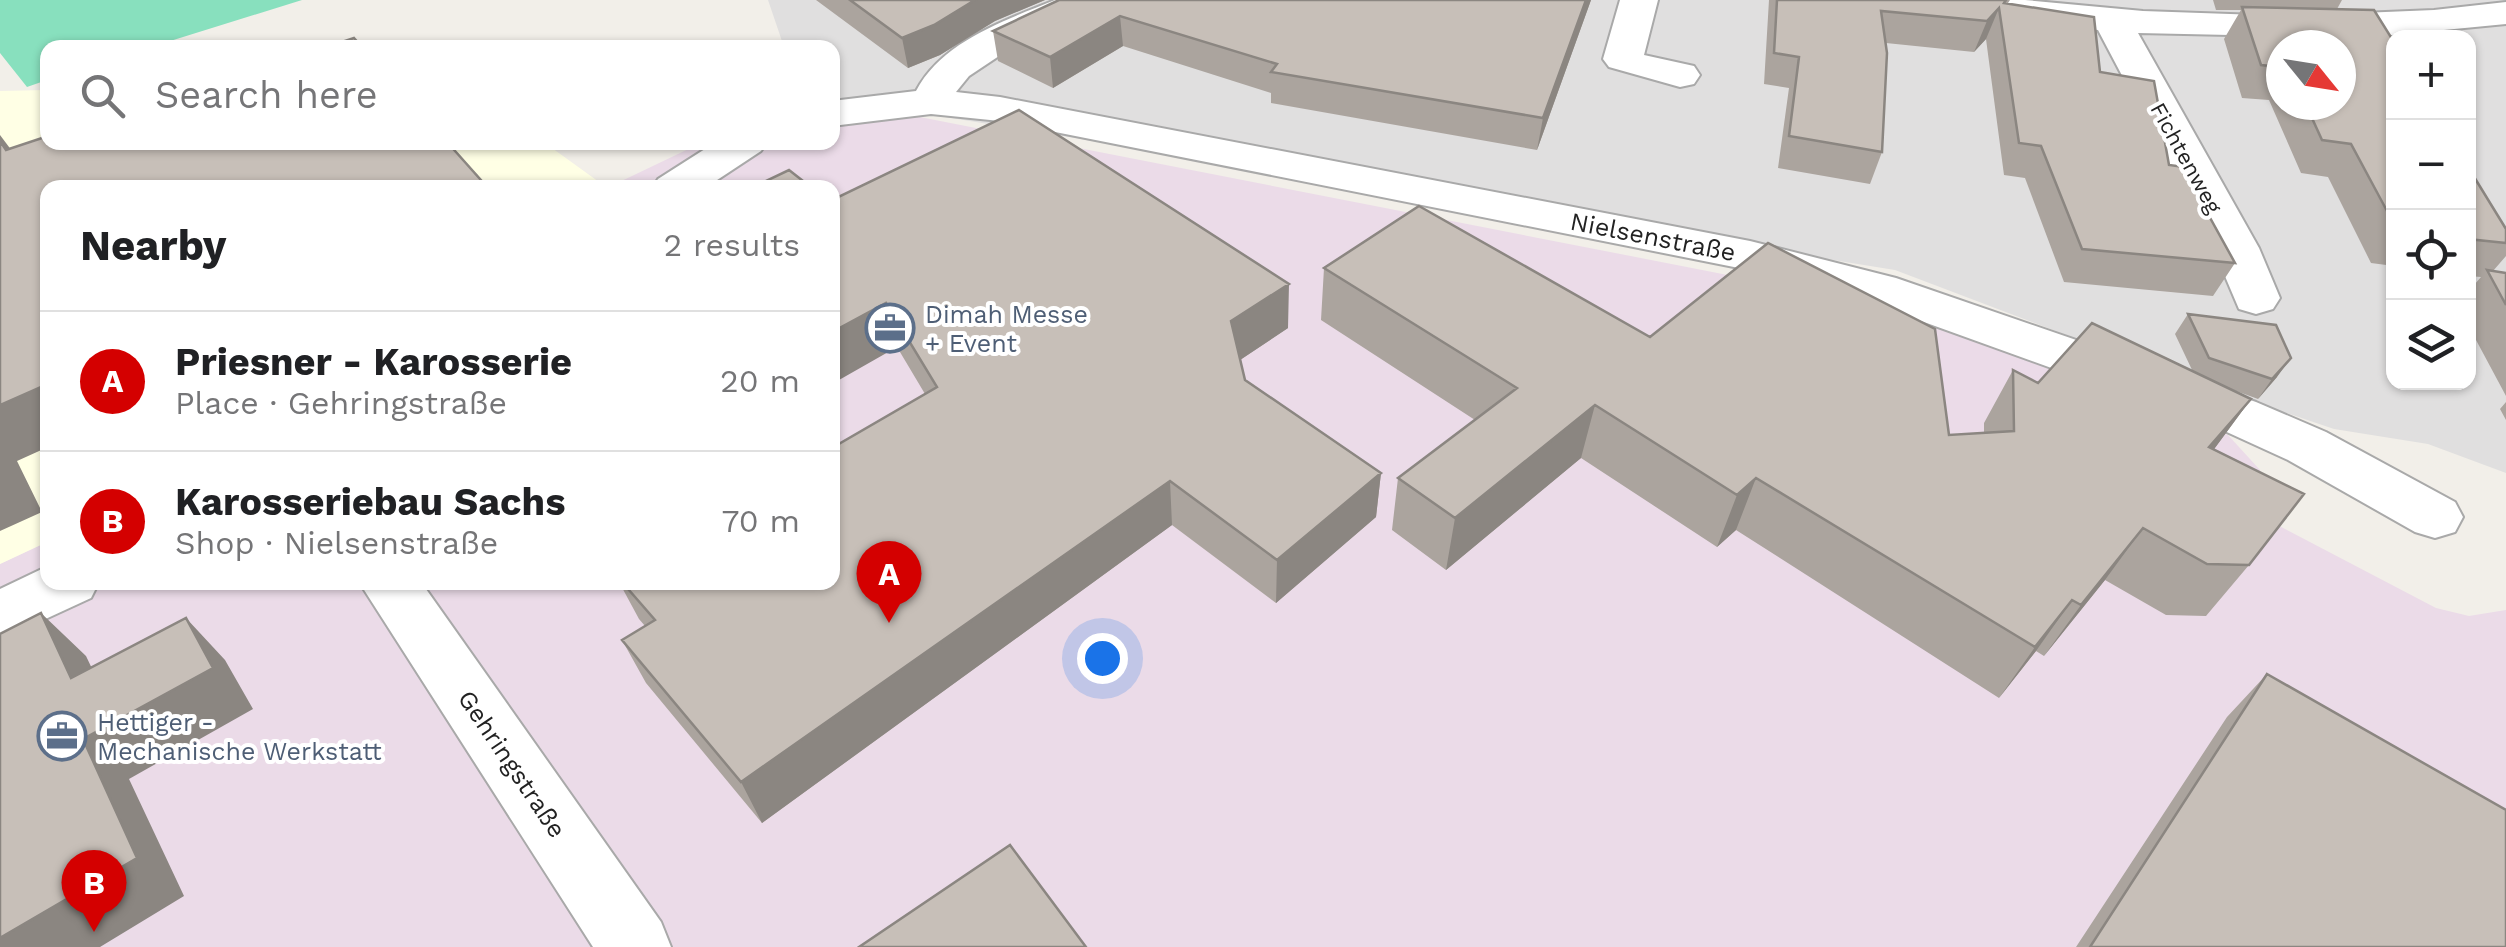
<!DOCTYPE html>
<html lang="en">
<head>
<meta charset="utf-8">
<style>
	body { margin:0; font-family:"Work Sans",sans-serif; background:#f2f2f2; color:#202124 }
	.controls { position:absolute; right:30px; top:30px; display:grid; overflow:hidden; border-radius:20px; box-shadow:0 2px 8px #0004 }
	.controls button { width:90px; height:90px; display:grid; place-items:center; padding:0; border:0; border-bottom:2px solid #e0e0e0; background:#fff; color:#202124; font:50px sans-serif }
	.compass { position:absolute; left:2266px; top:30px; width:90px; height:90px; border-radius:50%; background:#fff; box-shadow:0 2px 8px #0004; rotate:120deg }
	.you { position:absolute; left:1102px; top:658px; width:35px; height:35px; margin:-25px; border:8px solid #fff; border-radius:50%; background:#1a73e8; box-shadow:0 0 0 15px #1a73e833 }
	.badge { display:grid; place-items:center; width:65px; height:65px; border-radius:50%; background:#d40000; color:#fff; font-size:32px; font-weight:700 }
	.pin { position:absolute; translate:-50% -82px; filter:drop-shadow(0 2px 5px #0008) }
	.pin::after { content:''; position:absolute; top:52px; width:35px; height:30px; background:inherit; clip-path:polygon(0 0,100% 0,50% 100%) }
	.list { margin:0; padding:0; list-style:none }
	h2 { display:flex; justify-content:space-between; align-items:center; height:130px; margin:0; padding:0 40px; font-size:42px }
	h2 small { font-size:32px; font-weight:400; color:#757577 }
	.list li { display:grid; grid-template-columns:65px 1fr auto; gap:30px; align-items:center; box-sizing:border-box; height:140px; padding:0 40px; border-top:2px solid #e0e0e0 }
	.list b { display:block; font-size:38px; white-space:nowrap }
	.list p { margin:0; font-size:32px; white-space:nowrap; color:#757577 }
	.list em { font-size:32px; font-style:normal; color:#757577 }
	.icon { flex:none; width:55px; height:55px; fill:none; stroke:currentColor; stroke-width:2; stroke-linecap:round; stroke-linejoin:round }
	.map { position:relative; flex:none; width:2506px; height:947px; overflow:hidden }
	.search { position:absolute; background:#fff; box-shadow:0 2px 8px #0004; left:40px; top:40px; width:800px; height:110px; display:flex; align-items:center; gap:25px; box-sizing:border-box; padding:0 35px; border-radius:20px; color:#757577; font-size:38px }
	.panel { position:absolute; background:#fff; box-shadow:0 2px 8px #0004; left:40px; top:180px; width:800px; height:410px; border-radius:20px }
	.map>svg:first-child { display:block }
	.residential { fill:#e0dfdf; fill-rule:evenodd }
	.industrial { fill:#ebdbe8 }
	.education { fill:#ffffe5 }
	.pitch { fill:#88e0be }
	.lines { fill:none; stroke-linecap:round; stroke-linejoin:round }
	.minor-casing { stroke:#a9a9a9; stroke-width:4 }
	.minor { fill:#fff; fill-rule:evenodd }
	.wall { fill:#aba49e; fill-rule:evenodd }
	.shaded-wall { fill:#8b8681 }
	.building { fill:#c7bfb8; stroke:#8b8681; stroke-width:2.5 }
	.labels { text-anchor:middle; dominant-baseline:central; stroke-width:8; stroke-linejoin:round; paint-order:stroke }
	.far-street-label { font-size:22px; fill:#222; stroke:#fff }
	.street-label { font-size:25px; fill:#222; stroke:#fff }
	.service-label { font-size:25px; fill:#4e5e75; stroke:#fff; text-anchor:start }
</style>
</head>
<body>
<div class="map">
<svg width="2506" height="947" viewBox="0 0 2506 947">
	<rect width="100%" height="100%" fill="#f2efe9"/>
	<path class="residential" d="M768 0H2506V473L2428 444 2334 429 2150 367 1895 270 833 99 832 48 784 47ZM2394 38H2468V382H2394ZM2281 45H2341V105H2281Z"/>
	<path class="industrial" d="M833 100 1876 304 2228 435 2260 470 2265 487 2262 517 2436 608 2469 616 2506 610V947H0V564L47 542 48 582H832V188L609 187 701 143 832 142Z"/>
	<path class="education" d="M47 90 48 142 545 143 606 187 48 188 47 542 0 564V91Z"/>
	<path class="pitch" d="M0 0H302L151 47 48 48 47 80 27 87 0 53Z"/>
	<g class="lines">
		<g class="minor-casing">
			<path id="minor" d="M1055 0H1106L1100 8 1011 48 969 76 956 92 1000 97 1750 241 1896 278 2256 402 2326 432 2455 502 2463 517 2455 532 2435 538 2415 532 2288 460 2218 428 1863 300 1749 270 1000 121 931 114 832 126V101L916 91C942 41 1006 20 1055 0Z
				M1620 0H1658L1644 55 1694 66 1700 75 1694 84 1680 87 1609 67 1603 59Z
				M1907 0H2025L2143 11 2288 16 2434 10 2506 2V24L2361 38 2138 33 2259 248 2280 298 2273 309 2256 314 2239 309 2213 248 2098 30 1926 11 1913 8Z
				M716 142H767L761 151 705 188H652L658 179Z
				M48 566V582H99L91 598 0 640V589Z
				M359 582H421L661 922 671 947H593Z"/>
		</g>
		<use href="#minor" class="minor"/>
	</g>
	<path class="wall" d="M816 0H1045L995 21 940 55 908 68Z
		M1059 0H1591L1537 150 1271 103V93L1123 46 1053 88 998 61 993 31Z
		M1769 0H2010L2008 3 2100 72 2169 165 2203 205 2235 263 2213 296 2064 282 2025 178 2004 175 1986 39 1974 52 1886 43 1882 152 1870 184 1778 168 1789 88 1764 84Z
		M2213 0H2342L2337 9 2394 42V266L2371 263 2328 177 2301 173 2269 100 2242 98 2224 39 2241 10H2216ZM2281 45 2341 105H2281Z
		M2468 167 2506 229V256L2493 271 2506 273V396L2468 325V292L2481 277 2468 276Z
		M832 200 1288 328 1240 360 1245 380 1381 473 1376 517 1276 603 1172 525 762 823 646 683 622 640 645 626 639 619 619 582H832L925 394 897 347Z
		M1324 268 1650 337 1949 435 1984 433V423L2013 370 2038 383 2193 372 2175 334 2188 314 2277 377 2258 399 2228 388 2251 399 2214 449 2249 565 2206 616 2166 615 2105 580 2044 656 2036 651 1999 698 1736 530 1717 547 1581 458 1446 570 1392 530 1398 478 1475 420 1321 320Z
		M2506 402V420L2500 409Z
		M2267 674 2506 947H2076L2227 717Z"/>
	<path class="shaded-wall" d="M975 0H1045L995 21 940 55 908 68 902 38Z
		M1586 0H1591L1537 150 1543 118Z
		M1999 8 1986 39 1974 52 1987 21Z
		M1120 16 1123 46 1053 88 1050 57Z
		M0 135 18 159 6 150 0 141Z
		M1289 284 1288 328 1231 366V321Z
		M886 303 897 347 832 384V332Z
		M2291 358 2277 377 2258 399 2272 379Z
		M48 384V447L17 461 42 512 0 531V405Z
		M2251 399 2212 452 2209 447Z
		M1595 405 1581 458 1446 570 1455 518Z
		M1381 473 1376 517 1276 603 1277 560Z
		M1756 478 1736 530 1717 547 1737 495Z
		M1170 481 1172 525 762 823 741 782Z
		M2143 528 2105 580 2044 656 2081 605Z
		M2072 600 2036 651 1999 698 2035 647Z
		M41 613 86 656 116 719 71 678Z
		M186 618 225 660 253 709 129 779 184 896 100 947H0V938L83 739Z"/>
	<path class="building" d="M850 0H975L934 25 902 38Z
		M1059 0H1586L1543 118 1271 72 1277 64 1120 16 1050 57 993 31Z
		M1777 0H2006L2004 3 2094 17 2100 72 2154 81 2169 165 2191 168 2203 205 2235 263 2082 249 2041 146 2019 143 1999 8 1987 21 1881 11 1887 53 1882 152 1789 136 1799 57 1774 53Z
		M2242 7 2374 10 2394 42V224L2351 144 2322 140 2306 105H2341V45H2281V67L2261 65Z
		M354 38 363 48H324Z
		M1019 110 1289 284 1231 321 1245 380 1381 473 1277 560 1170 481 741 782 622 640 655 620 622 582H832V448L937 387 886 303 832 332V200Z
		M48 136V142H447L488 188H48V384L0 405V141L6 150Z
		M2468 167 2506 229V243L2468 239Z
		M789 170 812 188H751Z
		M1419 206 1650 337 1768 243 1935 329 1949 435 2014 431 2013 370 2038 383 2092 323 2251 399 2209 447 2304 494 2249 565 2207 564 2143 528 2081 605 2072 600 2035 647 1756 478 1737 495 1595 405 1455 518 1398 478 1517 388 1324 268Z
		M2487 270 2506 273V305Z
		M2188 314 2276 325 2291 358 2272 379 2209 358Z
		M41 613 71 678 186 618 213 668 83 739 137 858 0 938V634Z
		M2267 674 2506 810V947H2090Z
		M1010 845 1086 947H859Z"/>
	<defs>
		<g id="office-ring" transform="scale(2.5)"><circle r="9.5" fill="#fff" stroke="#5c6f8a" stroke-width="1.5"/><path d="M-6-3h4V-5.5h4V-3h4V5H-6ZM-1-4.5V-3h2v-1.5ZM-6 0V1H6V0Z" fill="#5c6f8a"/></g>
	</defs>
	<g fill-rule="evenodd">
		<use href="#office-ring" x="890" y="328"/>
		<use href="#office-ring" x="62" y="736"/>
	</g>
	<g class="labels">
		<g class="far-street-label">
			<text transform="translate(2186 158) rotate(61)">Fichtenweg</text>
		</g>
		<g class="street-label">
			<text transform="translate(1653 237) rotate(11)">Nielsenstraße</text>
			<text transform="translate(512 764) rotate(56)">Gehringstraße</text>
		</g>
		<g class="service-label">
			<text x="925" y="314">Dimah Messe<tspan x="925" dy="29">+ Event</tspan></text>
			<text x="97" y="722">Hettiger -<tspan x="97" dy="29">Mechanische Werkstatt</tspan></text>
		</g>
	</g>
</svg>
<div class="controls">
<button>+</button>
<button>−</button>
<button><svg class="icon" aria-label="locate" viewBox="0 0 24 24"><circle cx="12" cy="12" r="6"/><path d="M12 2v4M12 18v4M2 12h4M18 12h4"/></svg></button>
<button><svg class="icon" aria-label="layers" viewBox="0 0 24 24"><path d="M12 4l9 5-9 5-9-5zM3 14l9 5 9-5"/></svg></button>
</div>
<svg class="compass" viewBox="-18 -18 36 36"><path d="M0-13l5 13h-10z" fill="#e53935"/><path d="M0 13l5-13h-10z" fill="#757577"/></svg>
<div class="you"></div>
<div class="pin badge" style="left:889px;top:623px">A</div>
<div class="pin badge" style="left:94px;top:932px">B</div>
<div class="search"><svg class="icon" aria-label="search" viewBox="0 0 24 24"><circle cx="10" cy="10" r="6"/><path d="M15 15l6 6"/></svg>Search here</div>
<section class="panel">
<h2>Nearby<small>2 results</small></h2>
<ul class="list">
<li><span class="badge">A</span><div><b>Priesner - Karosserie</b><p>Place · Gehringstraße</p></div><em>20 m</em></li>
<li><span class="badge">B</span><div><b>Karosseriebau Sachs</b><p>Shop · Nielsenstraße</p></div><em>70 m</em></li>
</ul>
</section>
</div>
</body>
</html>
